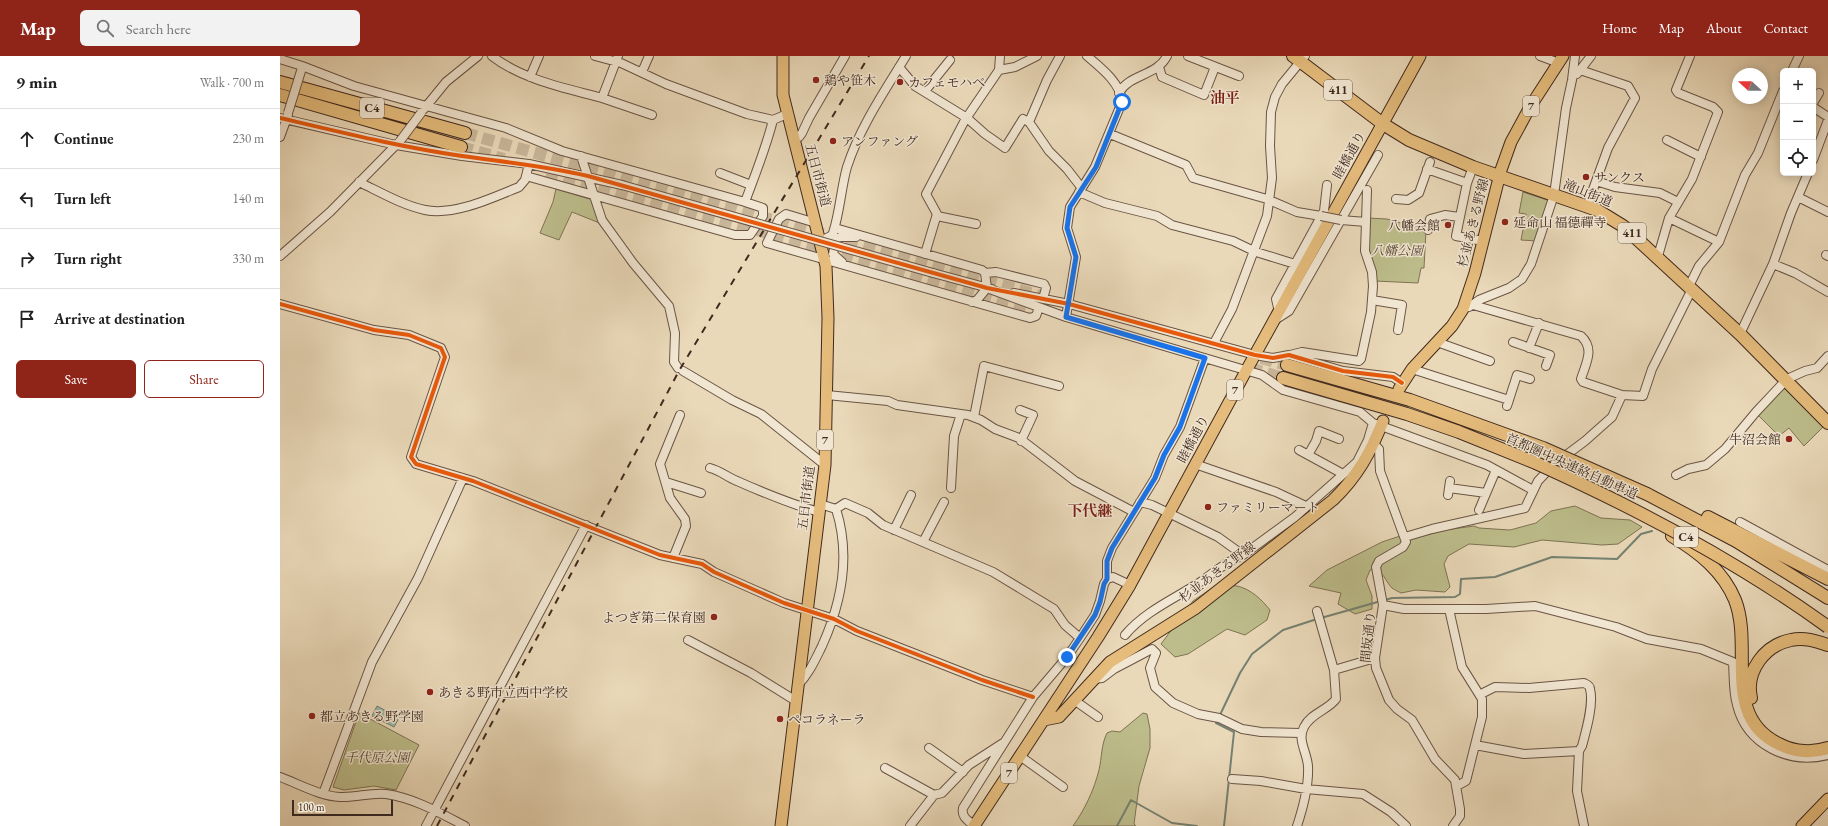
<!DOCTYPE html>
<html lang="en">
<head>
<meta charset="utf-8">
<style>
	body { margin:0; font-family:"EB Garamond","Noto Serif JP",serif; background:#f2f2f2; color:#222 }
	.controls { position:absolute; right:12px; top:12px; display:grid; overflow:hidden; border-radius:6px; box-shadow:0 2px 10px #0003 }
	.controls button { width:36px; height:36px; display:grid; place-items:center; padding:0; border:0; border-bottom:1px solid #e0e0e0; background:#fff; color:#222; font:20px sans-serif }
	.compass { position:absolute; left:1452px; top:12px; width:36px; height:36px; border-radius:50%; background:#fff; box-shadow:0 2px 10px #0003; rotate:292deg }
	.scale { position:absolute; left:12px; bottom:10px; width:101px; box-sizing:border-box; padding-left:4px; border:2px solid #40291e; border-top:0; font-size:11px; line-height:14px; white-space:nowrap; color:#40291e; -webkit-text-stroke:3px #f1e6d2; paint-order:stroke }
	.stop { position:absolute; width:12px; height:12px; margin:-9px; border:3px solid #1a73e8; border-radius:50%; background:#fff }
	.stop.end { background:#1a73e8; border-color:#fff; box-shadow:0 1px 4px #0008 }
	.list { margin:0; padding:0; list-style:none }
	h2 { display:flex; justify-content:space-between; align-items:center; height:52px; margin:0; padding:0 16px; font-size:17px }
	h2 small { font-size:13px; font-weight:400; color:#767676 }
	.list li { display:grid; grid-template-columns:26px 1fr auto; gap:12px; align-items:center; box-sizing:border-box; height:60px; padding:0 16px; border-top:1px solid #e0e0e0 }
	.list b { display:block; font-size:15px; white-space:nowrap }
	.list em { font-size:13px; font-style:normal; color:#767676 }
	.actions { display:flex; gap:8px; padding:12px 16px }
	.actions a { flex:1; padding:9px 0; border:1px solid #8f2418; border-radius:6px; text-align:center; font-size:14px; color:#8f2418 }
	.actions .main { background:#8f2418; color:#fff }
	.icon { flex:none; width:22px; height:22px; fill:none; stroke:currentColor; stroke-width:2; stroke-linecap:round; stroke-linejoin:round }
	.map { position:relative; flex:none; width:1548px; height:770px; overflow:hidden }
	header { display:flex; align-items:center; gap:24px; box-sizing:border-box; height:56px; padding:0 20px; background:#8f2418; color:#fff }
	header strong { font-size:19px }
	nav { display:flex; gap:22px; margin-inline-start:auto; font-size:14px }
	.search { width:280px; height:36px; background:#f2f2f2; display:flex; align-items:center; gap:10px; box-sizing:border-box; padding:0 14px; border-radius:6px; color:#767676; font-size:15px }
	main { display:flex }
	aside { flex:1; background:#fff }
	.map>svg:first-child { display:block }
	.green { fill:#bdbd8b; stroke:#7e7354 }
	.water { fill:#9ba; stroke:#758172 }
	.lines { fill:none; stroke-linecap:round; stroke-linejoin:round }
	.stream { stroke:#758172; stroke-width:2 }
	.highway-tunnel { stroke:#c8b69a; stroke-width:12; stroke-dasharray:12 6; stroke-linecap:butt }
	.minor-casing { stroke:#6a5545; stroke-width:10 }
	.major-casing { stroke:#40291e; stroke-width:13 }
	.highway-casing { stroke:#40291e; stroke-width:14 }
	.minor { stroke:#f1e6d2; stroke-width:8 }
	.major { stroke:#e5bc7c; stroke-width:11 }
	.highway { stroke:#e5bc7c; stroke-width:12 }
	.rail { stroke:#40291e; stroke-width:2; stroke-dasharray:7 7; stroke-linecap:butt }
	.minor-bridge-casing { stroke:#6a5545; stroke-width:10; stroke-linecap:butt }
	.highway-bridge-casing { stroke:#40291e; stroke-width:14; stroke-linecap:butt }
	.minor-bridge { stroke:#f1e6d2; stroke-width:8 }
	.highway-bridge { stroke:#e5bc7c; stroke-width:12 }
	.cycleway-casing { stroke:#f1e6d2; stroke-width:6 }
	.cycleway { stroke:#e8590c; stroke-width:4 }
	.route { stroke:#1a73e8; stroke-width:5 }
	.poi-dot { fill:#8f2418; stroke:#f1e6d2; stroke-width:1.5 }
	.labels { text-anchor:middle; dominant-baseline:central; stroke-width:3; stroke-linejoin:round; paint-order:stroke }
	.shield { fill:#f1e6d2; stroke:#756254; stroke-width:1 }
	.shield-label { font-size:12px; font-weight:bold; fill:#40291e }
	.poi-label { font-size:13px; fill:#40291e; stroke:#f1e6d2; text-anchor:start }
	.street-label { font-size:13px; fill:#40291e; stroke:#f1e6d2 }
	.park-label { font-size:13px; font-style:italic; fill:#594734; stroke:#f1e6d2 }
	.quarter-label { font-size:15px; font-weight:bold; fill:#7a1f14; stroke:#f1e6d2 }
</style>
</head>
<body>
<header>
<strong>Map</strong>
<div class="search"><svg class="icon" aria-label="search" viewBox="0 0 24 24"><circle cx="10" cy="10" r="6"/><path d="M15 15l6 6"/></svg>Search here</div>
<nav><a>Home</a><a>Map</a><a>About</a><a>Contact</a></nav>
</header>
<main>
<aside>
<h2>9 min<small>Walk · 700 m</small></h2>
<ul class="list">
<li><svg class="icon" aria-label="ahead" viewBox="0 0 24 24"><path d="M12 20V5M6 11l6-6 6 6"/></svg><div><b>Continue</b></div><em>230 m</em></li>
<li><svg class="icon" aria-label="left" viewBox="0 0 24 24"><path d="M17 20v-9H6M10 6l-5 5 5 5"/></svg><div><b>Turn left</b></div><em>140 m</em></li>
<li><svg class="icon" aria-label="right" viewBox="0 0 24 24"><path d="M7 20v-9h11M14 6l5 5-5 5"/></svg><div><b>Turn right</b></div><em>330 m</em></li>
<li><svg class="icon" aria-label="arrive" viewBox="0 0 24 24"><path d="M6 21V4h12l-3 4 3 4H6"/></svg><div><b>Arrive at destination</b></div></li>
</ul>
<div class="actions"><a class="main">Save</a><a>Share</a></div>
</aside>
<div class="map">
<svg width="1548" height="770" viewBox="0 0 1548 770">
	<rect width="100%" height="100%" fill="#ead9b9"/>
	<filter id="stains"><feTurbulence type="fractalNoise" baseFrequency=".005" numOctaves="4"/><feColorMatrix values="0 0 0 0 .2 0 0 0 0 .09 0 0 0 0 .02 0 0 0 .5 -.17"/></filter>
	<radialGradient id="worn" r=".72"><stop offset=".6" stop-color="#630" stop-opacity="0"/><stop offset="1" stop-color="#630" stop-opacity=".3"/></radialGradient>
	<path class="green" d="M276 133 313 144 322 168 292 156 279 184 260 177 273 146Z
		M1243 136 1270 145 1257 185 1241 184 1246 158 1239 157Z
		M1088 162 1107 163 1146 174 1144 212H1141L1138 227 1095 225 1087 195Z
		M1505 328 1544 370 1524 390 1509 372 1499 380 1477 358Z
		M1295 450 1321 462 1350 464 1362 471 1338 488 1322 489 1262 484 1234 491 1189 488 1168 500 1164 508 1170 531 1165 536 1136 534 1121 537C1119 536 1115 534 1112 532 1105 525 1102 511 1090 514L1086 524 1092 540V553L1075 558 1058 548 1061 537 1029 530 1047 514 1102 486 1120 480 1132 483 1165 474 1194 470 1199 472 1230 474 1256 467 1271 455Z
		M938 528C946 530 949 529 957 530 971 533 982 544 990 554L987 564 965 579 947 573 908 598 895 601 881 588 913 545Z
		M79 657 139 689 116 734 94 730 64 734 53 731Z
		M863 657 867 658 870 673V692L859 730 854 768 856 770H793C805 753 814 734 819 714 822 701 821 689 827 677L832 675 840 676Z"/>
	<path class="water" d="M97 650 119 662 114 671 92 660Z"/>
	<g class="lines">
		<path class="stream" d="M1105 544 1112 542 1175 541 1180 538 1181 523 1215 521 1272 501 1337 503 1361 478 1372 475
			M1041 562 1101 545
			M939 661 960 617 972 598 1003 574 1037 563
			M938 665 936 667 954 676 944 770
			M837 770 851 744 892 767 917 770"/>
		<path class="highway-tunnel" d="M185 77 761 240
			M181 91 224 103
			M267 115 750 251
			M981 302 1007 309
			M970 312 1003 322"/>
		<g class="minor-casing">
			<path id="minor" d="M212 0C243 24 285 32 322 42L338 0
				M315 0 341 7 386 28 467 58 493 64 507 58
				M780 0 767 24 749 66 769 95 787 113 801 131
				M908 0 959 20
				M1260 0 1279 7
				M0 3 22 10 74 30 226 72 282 95 465 146 483 152V160L470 179H455L246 120
				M619 11 635 30 687 62 705 78 725 92 743 63 749 66
				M879 11 882 21 924 39 935 11
				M719 14 720 0
				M1300 14 1348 30 1355 42 1328 92 1307 150
				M1512 15 1519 0
				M362 16 369 0
				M1297 18 1311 0
				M250 21 259 0
				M645 35 670 4
				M839 37C849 18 877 20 887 0
				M322 42 372 59
				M1533 47 1539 37
				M1533 51 1548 61
				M144 53 166 26 198 0
				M0 62 116 89 182 100 249 108 342 129
				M830 78 906 109 913 122 987 143 1017 156 1041 160
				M0 81 8 59
				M513 83 519 81 522 77 529 62 565 0
				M1387 84 1421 101
				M301 100 322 164 353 207 389 250 395 277 394 306 398 312
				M1533 104 1548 64
				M1193 111 1187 127 1176 180 1203 185
				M1147 113 1187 127
				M440 117 471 129
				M1316 125 1335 131 1380 137 1398 146
				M79 126C100 136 122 149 145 154 174 160 212 142 239 131L245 124 249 108
				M799 136 825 147 877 160 892 169 953 185 976 196 1015 208
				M1518 141 1548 156
				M1116 143 1128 144 1139 137 1150 106
				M465 146C475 119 486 92 493 64
				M657 160 696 168
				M1389 162 1439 186
				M1086 166 1087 134
				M536 167 506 158 499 163 487 187 750 262 756 260 759 251
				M555 172 702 214 705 217 707 232 697 244 692 246
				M1148 174 1150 163 1165 159 1179 161
				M540 185 551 180 553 177C560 156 561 132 567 111 580 71 604 36 626 0
				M645 198 657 158 646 138 685 64 719 14 735 11 757 0
				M1546 199 1548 200
				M0 200 50 156 118 87
				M1378 200 1389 162 1412 123 1438 56 1433 51 1398 37 1396 34 1410 0
				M562 206 553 198 556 183 560 181H576
				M1493 208 1515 217 1548 236
				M653 217 712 233
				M705 217 716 216 764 228 766 232 763 243
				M1409 230 1419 210 1439 186 1465 119 1478 97 1503 35
				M707 232 786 261 982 319 1003 334 1080 356 1093 367 1207 409 1253 434
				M734 237 789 248 975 299 993 302 1009 299 1063 315 1113 321 1122 327
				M1092 244 1122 249 1118 274
				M0 248 94 274 129 279 161 292 165 301 131 401 136 408 193 425 380 499 422 508 434 516 504 547 554 563 577 575 702 624 753 641
				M1193 249 1301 280C1315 293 1306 307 1301 323L1303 326 1342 339 1363 340 1372 313 1412 233
				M1189 251 1199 244 1229 232 1242 223 1251 208 1274 139 1286 52 1292 24 1295 0
				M999 256 996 243 1044 155 1047 129
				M786 261 796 201 787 172 790 151 815 111 842 46C841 27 820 11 807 0
				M995 264 1009 255 1098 99
				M1460 278 1493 208 1511 157 1528 117
				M1157 286 1210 305
				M1233 286 1270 299 1266 310
				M934 287 952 253 987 160 992 122 990 90 991 56 995 41 1002 28 1025 0
				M1249 292 1259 267
				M1010 299 1022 296 1079 305 1081 303 1091 256 1093 230 1092 216 1085 195 1086 166 1061 164
				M1132 313 1229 344
				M403 315 452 344 481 358 545 409
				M547 339 608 345 617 349 688 359 701 364 715 373 739 382 795 425 854 456
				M1227 350 1237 319 1250 323
				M740 354 753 359 741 385
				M694 361 704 310 779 330
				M1094 388 1099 393 1100 415 1126 486 1123 491 1099 505 1096 511 1103 549 1095 602 1096 612 1109 644 1117 653 1132 664 1155 703 1175 724 1180 753V760L1173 770
				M1019 394 1063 418
				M1028 399 1036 385 1039 375 1059 383
				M915 408 996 436 1026 450
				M430 412C441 415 447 421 457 425 484 437 511 448 539 456
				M1396 419 1408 413 1426 409 1445 393 1476 356 1507 323 1525 315 1537 312 1548 300
				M386 426 421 437
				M671 432 674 380 681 358
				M1169 432 1206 437
				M1168 439 1170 425
				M860 446 872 449 938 481 963 499 1015 461 1077 406 1088 384 1093 367
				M556 453 565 447 588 457 603 469 713 516 774 553 785 569 800 582
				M1199 454 1216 414
				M1460 466 1548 514
				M614 474 631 439
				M1125 481 1152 473 1245 452 1258 425 1273 409 1305 385 1332 361 1342 339
				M643 486 664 446
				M393 502 406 470 405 463 390 442 380 408 400 359
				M827 523V505L832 492 875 422 884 399 900 371 925 302
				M1103 549 1124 553H1206L1255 550 1336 571 1367 583 1421 593 1453 606C1454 620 1453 635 1457 649 1467 689 1509 709 1548 699
				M1169 553 1182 611 1202 643V661L1186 725 1177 730
				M845 579C865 555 896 542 922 525 936 515 947 505 963 499
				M408 584 471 617 516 645
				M1054 614 1095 602
				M814 623 822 622 834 613 872 593 876 597 870 612 875 631 893 647 918 658 939 662 962 673 981 676 1021 677
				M518 629C529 618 535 604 542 590 562 546 571 500 556 453L540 448
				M1201 638 1215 631 1249 632 1304 627C1306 628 1310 629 1310 633 1314 648 1306 675 1302 690L1299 695 1297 735 1304 770
				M794 644 818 661
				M1195 689 1244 698 1299 695
				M649 692 683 716
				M740 700 783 731
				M605 712 654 739 662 737 689 709 723 687
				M0 721C19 728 40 740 60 741 76 742 91 736 106 738 134 742 160 757 185 770
				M952 723 981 725 1026 733 1083 738 1111 756 1126 770
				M43 738 92 606 138 522 183 422
				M146 770 306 469
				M630 770 654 739
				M694 770C688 764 681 761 683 752L753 641 787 601 800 582 815 559 820 545 824 528 827 523 833 521 850 529
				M1017 770C1023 752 1029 729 1028 710 1027 696 1017 684 1024 671 1031 657 1048 654 1056 643L1054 614 1037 555"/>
		</g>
		<g class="major-casing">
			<path id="major" d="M1119 333 1132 313 1172 270 1183 253 1195 217 1221 114 1231 86 1250 51 1283 0
				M764 664 779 661 830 606 916 552 1053 444C1077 421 1091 396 1103 365
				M501 770 545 409 548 262 546 210 503 39V0
				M694 770 818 581 850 529 966 315 1140 0
				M1522 770 1548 743"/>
		</g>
		<g class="highway-casing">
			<path id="highway" d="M1013 0 1103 68 1129 84 1193 111 1317 154 1343 170 1460 278 1548 367
				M0 26 185 77
				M0 39 181 91
				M1007 309 1130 344 1263 392
				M1003 322 1127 358 1179 376 1256 407
				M1367 438 1456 485 1548 542
				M1428 461 1548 523
				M1392 480C1419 496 1443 515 1455 544 1474 592 1440 662 1501 689 1515 696 1533 697 1548 692
				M1471 642C1465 615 1485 589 1511 584 1524 581 1536 585 1548 589"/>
		</g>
		<use href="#minor" class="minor"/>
		<use href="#major" class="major"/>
		<use href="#highway" class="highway"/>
		<path class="rail" d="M157 770 400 313 589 0"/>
		<g class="minor-bridge-casing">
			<path id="minor-bridge" d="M8 57 21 15
				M120 85 141 57
				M342 129 653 217
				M1041 160 1061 164"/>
		</g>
		<g class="highway-bridge-casing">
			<path id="highway-bridge" d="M1263 392 1367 438
				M1256 407C1358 453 1457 505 1548 571"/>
		</g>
		<use href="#minor-bridge" class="minor-bridge"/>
		<use href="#highway-bridge" class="highway-bridge"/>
		<g class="cycleway-casing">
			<path id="cycleway" d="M0 62C60 76 120 91 182 100 224 106 266 110 308 120L707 232 789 248 975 299 993 302 1009 299 1063 315 1113 321 1122 327
				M0 248 94 274 129 279 161 292 165 301 131 401 136 408 193 425 380 499 422 508 434 516 504 547 554 563 577 575 702 624 753 641"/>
		</g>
		<use href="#cycleway" class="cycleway"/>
	</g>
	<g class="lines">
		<path class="route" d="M787 601 815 559 820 546 824 528 827 523V505L832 492 875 422 884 399 900 371 925 302 786 261 796 201 787 172 790 151 816 111 842 46"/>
	</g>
	<g class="poi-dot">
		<circle cx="536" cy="24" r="4"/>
		<circle cx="620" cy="26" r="4"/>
		<circle cx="553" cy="85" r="4"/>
		<circle cx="1306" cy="121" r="4"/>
		<circle cx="1225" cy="166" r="4"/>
		<circle cx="1168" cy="169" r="4"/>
		<circle cx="1509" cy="383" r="4"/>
		<circle cx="928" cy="451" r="4"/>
		<circle cx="434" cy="561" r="4"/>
		<circle cx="150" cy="636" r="4"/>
		<circle cx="32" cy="660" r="4"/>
		<circle cx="500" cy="663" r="4"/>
	</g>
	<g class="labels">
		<g class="shield">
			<rect x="1044" y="24" width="28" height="20" rx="3"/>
			<rect x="1243" y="40" width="16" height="20" rx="3"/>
			<rect x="80" y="42" width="24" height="20" rx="3"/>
			<rect x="1338" y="167" width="28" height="20" rx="3"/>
			<rect x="947" y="324" width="16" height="20" rx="3"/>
			<rect x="537" y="374" width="16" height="20" rx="3"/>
			<rect x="1394" y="471" width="24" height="20" rx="3"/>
			<rect x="721" y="707" width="16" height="20" rx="3"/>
		</g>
		<g class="shield-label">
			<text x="1058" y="34">411</text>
			<text x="1251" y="50">7</text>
			<text x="92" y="52">C4</text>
			<text x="1352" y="177">411</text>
			<text x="955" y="334">7</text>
			<text x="545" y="384">7</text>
			<text x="1406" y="481">C4</text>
			<text x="729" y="717">7</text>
		</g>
		<g class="poi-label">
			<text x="544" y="24">鶏や笹木</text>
			<text x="628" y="26">カフェモハべ</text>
			<text x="561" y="85">アンファング</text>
			<text x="1314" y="121">サンクス</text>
			<text x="1233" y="166">延命山 福德禪寺</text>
			<text x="1160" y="169" text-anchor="end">八幡会館</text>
			<text x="1501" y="383" text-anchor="end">牛沼会館</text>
			<text x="936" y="451">ファミリーマート</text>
			<text x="426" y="561" text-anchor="end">よつぎ第二保育園</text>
			<text x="158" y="636">あきる野市立西中学校</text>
			<text x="40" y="660">都立あきる野学園</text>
			<text x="508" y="663">ペコラネーラ</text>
		</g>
		<g class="street-label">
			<text transform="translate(1069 99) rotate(-61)">睦橋通り</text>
			<text transform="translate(538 119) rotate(75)">五日市街道</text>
			<text transform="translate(1308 137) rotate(22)">滝山街道</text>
			<text transform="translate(1193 167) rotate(-76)">杉並あきる野線</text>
			<text transform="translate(913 383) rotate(-62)">睦橋通り</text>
			<text transform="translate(1292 410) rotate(24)">首都圏中央連絡自動車道</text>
			<text transform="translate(526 442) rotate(-83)">五日市街道</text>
			<text transform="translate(937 516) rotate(-37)">杉並あきる野線</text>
			<text transform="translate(1088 581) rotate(-84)">間坂通り</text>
		</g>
		<g class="park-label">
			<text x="1117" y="194">八幡公園</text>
			<text x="97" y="701">千代原公園</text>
		</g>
		<g class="quarter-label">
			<text x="945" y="41">油平</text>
			<text x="810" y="454">下代継</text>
		</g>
	</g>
	<rect width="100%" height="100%" filter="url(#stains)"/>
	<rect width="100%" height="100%" fill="url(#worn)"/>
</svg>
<div class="controls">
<button>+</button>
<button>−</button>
<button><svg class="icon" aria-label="locate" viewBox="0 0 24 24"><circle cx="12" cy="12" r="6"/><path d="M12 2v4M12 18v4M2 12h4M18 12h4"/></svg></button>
</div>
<svg class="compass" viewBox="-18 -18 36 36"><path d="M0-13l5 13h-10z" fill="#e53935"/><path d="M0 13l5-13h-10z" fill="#767676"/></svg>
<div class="scale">100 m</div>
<div class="stop" style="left:842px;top:46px"></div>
<div class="stop end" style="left:787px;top:601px"></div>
</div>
</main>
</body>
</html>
